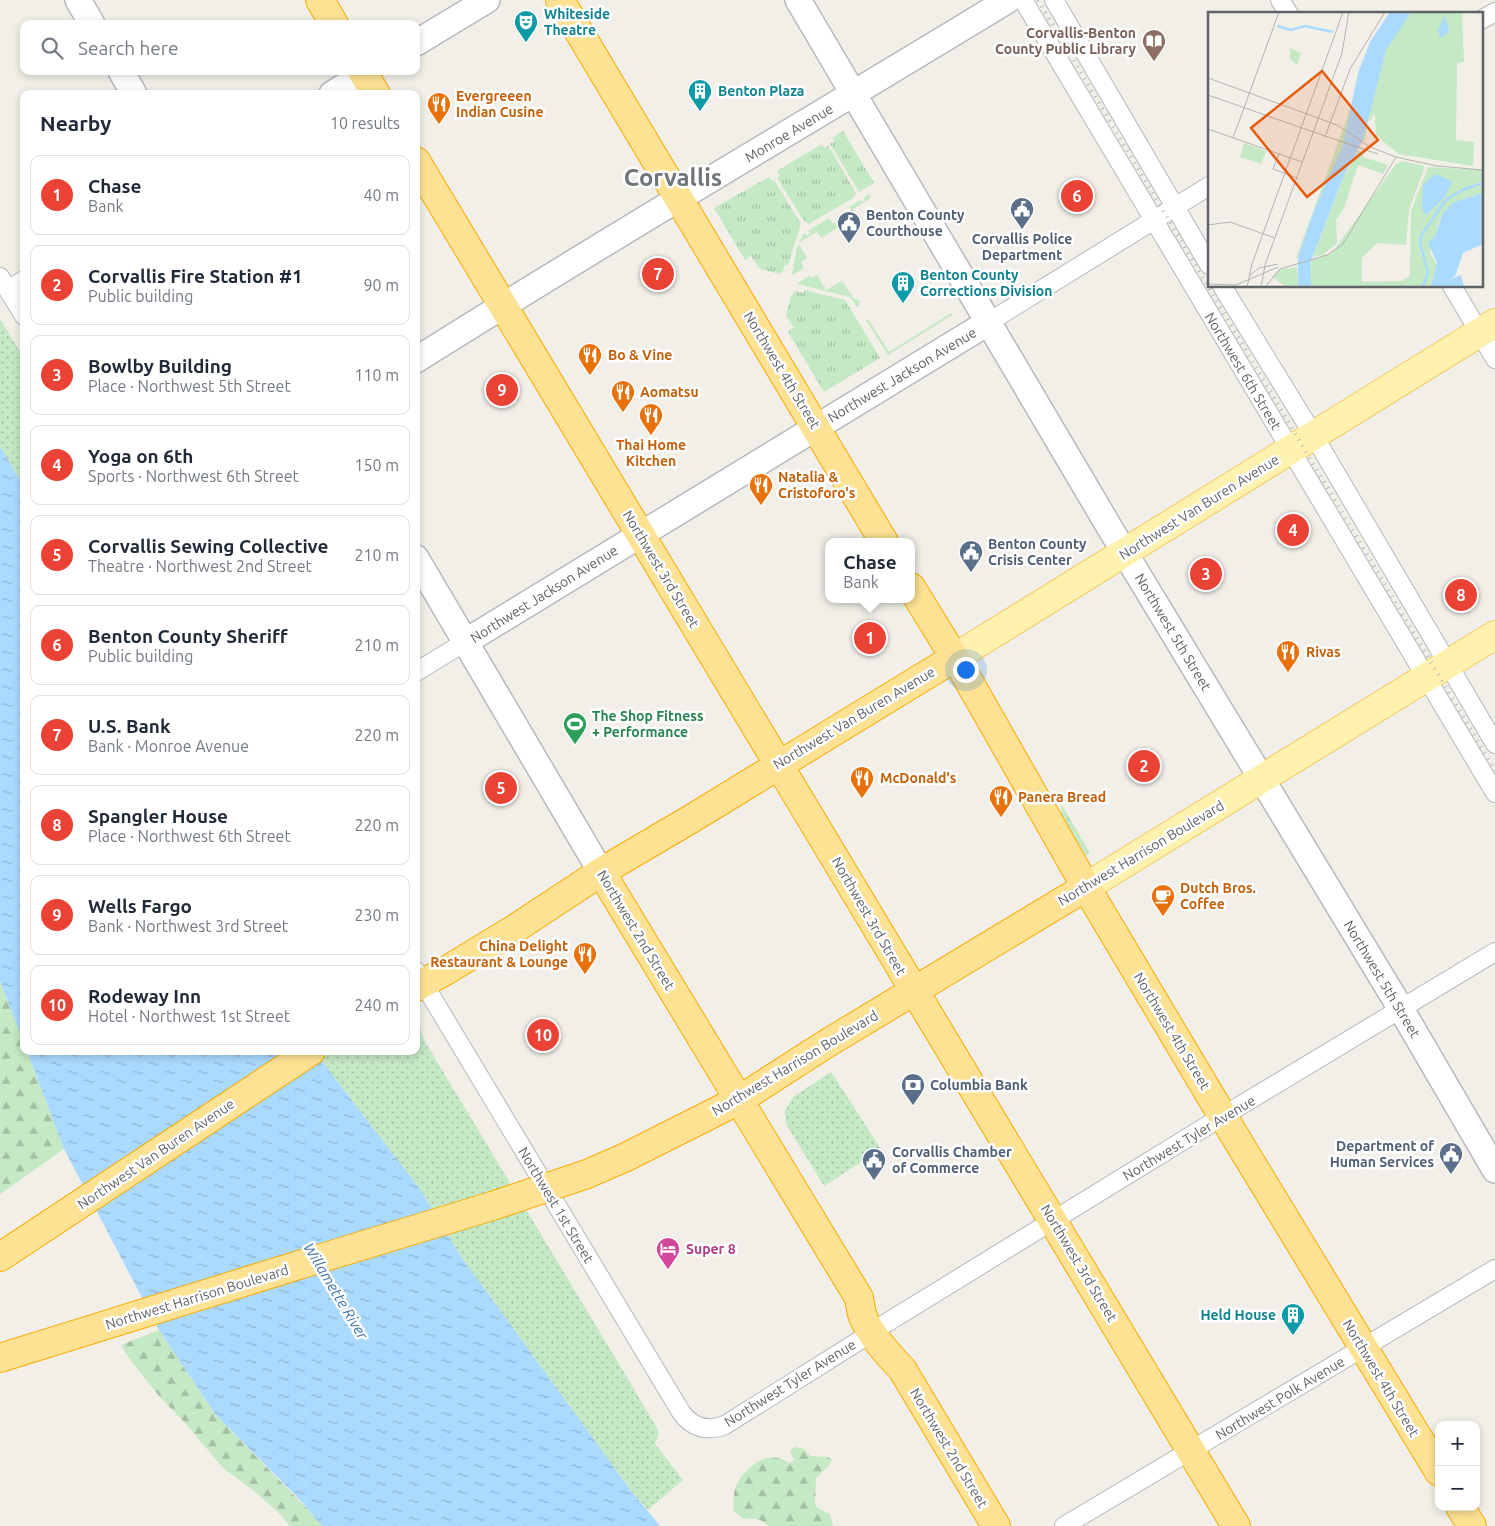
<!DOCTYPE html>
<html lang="en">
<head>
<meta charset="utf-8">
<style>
	body { margin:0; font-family:Ubuntu,sans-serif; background:#f2f2f3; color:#1f2937 }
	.controls { position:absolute; right:15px; bottom:15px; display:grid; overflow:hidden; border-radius:10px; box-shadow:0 2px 8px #0003 }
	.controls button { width:45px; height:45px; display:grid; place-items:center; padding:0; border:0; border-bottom:1px solid #e0e1e3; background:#fff; color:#1f2937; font:25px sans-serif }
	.you { position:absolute; left:965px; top:669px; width:18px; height:18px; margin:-12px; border:4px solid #fff; border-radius:50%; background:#1a73e8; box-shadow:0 0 0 8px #1a73e833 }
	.badge { display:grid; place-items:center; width:32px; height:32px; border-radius:50%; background:#ea4335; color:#fff; font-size:16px; font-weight:700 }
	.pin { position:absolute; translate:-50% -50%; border:2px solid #fff; box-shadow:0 1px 5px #0006 }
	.popup { position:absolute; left:825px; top:538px; width:90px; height:65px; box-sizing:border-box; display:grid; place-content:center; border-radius:10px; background:#fff; filter:drop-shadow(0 1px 4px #0005); font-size:16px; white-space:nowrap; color:#747a83 }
	.popup b { font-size:19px; color:#1f2937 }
	.popup::after { content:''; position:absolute; left:50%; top:100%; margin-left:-10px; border:10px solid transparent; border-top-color:#fff }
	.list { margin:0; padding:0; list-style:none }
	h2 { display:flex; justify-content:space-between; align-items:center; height:65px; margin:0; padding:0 20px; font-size:21px }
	h2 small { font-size:16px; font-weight:400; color:#747a83 }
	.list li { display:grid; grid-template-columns:32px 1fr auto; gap:15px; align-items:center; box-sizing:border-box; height:80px; margin:0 10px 10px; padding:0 10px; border:1px solid #e0e1e3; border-radius:10px }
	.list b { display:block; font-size:19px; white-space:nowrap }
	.list p { margin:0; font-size:16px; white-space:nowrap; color:#747a83 }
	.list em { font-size:16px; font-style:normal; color:#747a83 }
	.icon { flex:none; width:28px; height:28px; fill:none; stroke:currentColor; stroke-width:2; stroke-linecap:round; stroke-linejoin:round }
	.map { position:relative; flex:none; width:1495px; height:1526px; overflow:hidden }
	.search { position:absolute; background:#fff; box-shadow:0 2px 8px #0003; left:20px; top:20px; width:400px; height:55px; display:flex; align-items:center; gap:12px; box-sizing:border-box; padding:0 18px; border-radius:10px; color:#747a83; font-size:19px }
	.panel { position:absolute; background:#fff; box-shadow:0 2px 8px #0003; left:20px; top:90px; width:400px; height:965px; border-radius:10px }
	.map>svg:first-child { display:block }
	.grass { fill:url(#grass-tufts) }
	.forest { fill:url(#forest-firs) }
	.park { fill:url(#park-dots) }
	.garden { fill:#c5e8c5 }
	.water { fill:url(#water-ripples) }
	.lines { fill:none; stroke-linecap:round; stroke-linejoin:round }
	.street-casing { stroke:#b5b8bc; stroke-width:20 }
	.secondary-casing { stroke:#b6babf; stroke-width:28 }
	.primary-casing { stroke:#f2c960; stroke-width:30 }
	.highway-casing { stroke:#f9ab00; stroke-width:30 }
	.street { stroke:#fff; stroke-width:18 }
	.secondary { stroke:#fff; stroke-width:25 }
	.primary { stroke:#fff2af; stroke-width:28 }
	.highway { stroke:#fde293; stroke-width:28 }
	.rail { stroke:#b6b7b8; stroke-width:4; stroke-dasharray:1 6; stroke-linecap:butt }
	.highway-bridge-casing { stroke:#f9ab00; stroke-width:30; stroke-linecap:butt }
	.highway-bridge { stroke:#fde293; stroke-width:28 }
	.labels { text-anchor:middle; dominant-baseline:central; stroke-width:5; stroke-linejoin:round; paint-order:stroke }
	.culture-label { font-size:14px; font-weight:bold; fill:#0d838f; stroke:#fff; text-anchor:start }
	.education-label { font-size:14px; font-weight:bold; fill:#785e54; stroke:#fff; text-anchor:end }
	.food-label { font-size:14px; font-weight:bold; fill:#c56008; stroke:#fff; text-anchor:start }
	.street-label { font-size:14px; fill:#5f6368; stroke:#fff }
	.service-label { font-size:14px; font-weight:bold; fill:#4e5e75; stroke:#fff; text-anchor:start }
	.leisure-label { font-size:14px; font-weight:bold; fill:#27864d; stroke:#fff; text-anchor:start }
	.hotel-label { font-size:14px; font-weight:bold; fill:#b23c85; stroke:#fff; text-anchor:start }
	.water-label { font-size:15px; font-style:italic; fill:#4174aa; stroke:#fff }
	.town-label { font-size:24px; font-weight:bold; fill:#70757a; stroke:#fff }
	.inset-river { fill:none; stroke:#aadaff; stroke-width:2.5 }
	.inset-road { fill:none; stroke:#b3b3b1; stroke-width:1 }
	.view { fill:#e8590c; fill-opacity:0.15; stroke:#e8590c; stroke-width:2.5 }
	.inset-edge { fill:none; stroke:#5f6368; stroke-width:2.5 }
</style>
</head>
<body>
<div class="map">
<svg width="1495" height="1526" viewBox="0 0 1495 1526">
	<defs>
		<pattern id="grass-tufts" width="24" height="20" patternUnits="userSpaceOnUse" patternTransform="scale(1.25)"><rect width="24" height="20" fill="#c5e8c5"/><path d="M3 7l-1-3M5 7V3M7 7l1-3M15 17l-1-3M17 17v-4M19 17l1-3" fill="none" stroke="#a3c0a4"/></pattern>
		<pattern id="forest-firs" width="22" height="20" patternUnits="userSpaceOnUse" patternTransform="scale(1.25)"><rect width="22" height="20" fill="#c5e8c5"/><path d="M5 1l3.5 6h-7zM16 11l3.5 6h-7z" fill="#a3c0a4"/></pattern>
		<pattern id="park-dots" width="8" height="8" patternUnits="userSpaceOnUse" patternTransform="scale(1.25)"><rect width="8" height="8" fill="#c5e8c5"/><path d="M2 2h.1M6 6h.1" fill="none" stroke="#a3c0a4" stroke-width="1.8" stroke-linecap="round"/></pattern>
		<pattern id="water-ripples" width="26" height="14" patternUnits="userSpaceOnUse" patternTransform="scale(1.25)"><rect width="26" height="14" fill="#aadaff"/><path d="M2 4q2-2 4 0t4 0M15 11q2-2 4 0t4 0" fill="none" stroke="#8eb4d2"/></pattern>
	</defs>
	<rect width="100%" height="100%" fill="#f1efe8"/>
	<path class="grass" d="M843 131 874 183 859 192 830 144 834 141 832 138Z
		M822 144 824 148 828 145 856 193 853 198 809 224 804 221 777 178 780 176 777 171Z
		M769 177 772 181 774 180 801 224 788 265H785L783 271 780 274 760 269 751 256 745 260 714 208Z
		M804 290 845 300 880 358 824 392 788 332 794 328 786 315 792 294 796 291 803 293Z
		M1062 805 1090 853 1086 855 1061 815Z"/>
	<path class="forest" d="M0 981 24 1043V1051H27L64 1149 0 1194Z
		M159 1330 215 1414 319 1521 322 1526H290L279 1513 253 1490 224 1469 185 1423 159 1396 129 1358 121 1345Z
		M796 1447 804 1449 810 1456 828 1457 832 1460 830 1464 816 1478 815 1505 818 1508 830 1514 833 1526H768C761 1518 753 1518 743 1519L733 1510C734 1502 733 1493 736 1486 745 1466 769 1448 789 1463L795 1460 790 1453 792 1449Z"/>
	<path class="park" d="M0 319 24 358V487L0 446Z
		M416 1015 424 1040 634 1389 659 1432 655 1444 683 1480 648 1510 632 1492 462 1258 420 1189 314 1051H416Z
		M831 1072 881 1149 824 1186 786 1124 785 1111 793 1097Z"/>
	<path class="garden" d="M869 194 871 198 853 209 857 216 821 238 817 232 798 243 807 258 801 262 804 268 793 275 792 273C796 259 795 243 805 233L807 236 810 234 808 231 829 218 833 224 852 212 849 207 860 200 862 202 865 200 863 198Z
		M817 275 826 290 842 281 854 299 860 300 858 308 850 297 798 284V283L809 276 811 278Z
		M951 313 952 315 888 355 866 320 868 319 889 352Z"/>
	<path class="water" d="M0 446 24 487V1043L0 981Z
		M27 1051H314L420 1189 462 1258 632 1492 660 1526H322L301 1501 215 1414 159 1330 64 1149Z"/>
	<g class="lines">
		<g class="street-casing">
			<path id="street" d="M1023 0 1495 793
				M1054 0 1209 265
				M1280 0 1289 14
				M1481 20 1495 12
				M0 277 24 316
				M1222 286 1314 436 1495 744
				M1452 286 1495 359
				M8 290 24 280
				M989 322 1209 186
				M416 672 465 642
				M416 971 681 1412C692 1428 707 1432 725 1425L873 1332
				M883 1325 1223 1116 1495 952
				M1064 1526 1495 1269"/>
		</g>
		<g class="secondary-casing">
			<path id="secondary" d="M78 0 92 24
				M798 0 1111 530 1401 1009 1495 1170
				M416 43 487 0
				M121 71 134 94
				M332 94 369 71
				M416 360C611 237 811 120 1008 0
				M416 558 601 872
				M465 642 989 322"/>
		</g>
		<g class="primary-casing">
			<path id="primary" d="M954 658 1495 323
				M1086 887 1495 635"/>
		</g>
		<g class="highway-casing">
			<path id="highway" d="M320 0 334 24
				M560 0 884 542
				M362 71 376 94
				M416 161 1236 1526
				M911 587 967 678 1086 887 1210 1095 1439 1472
				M601 872 859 1298C860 1303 861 1309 862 1314 868 1332 889 1356 902 1369L996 1526
				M416 987 447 970 516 928 601 872 691 819 954 658
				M587 1174 626 1157 739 1100 826 1044 1086 887
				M0 1257 311 1051
				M0 1358 302 1264
				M1460 1507 1472 1526"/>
		</g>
		<use href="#street" class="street"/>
		<use href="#secondary" class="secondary"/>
		<use href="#primary" class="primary"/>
		<use href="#highway" class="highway"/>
		<path class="rail" d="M1038 0 1495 770"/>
		<g class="highway-bridge-casing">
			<path id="highway-bridge" d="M302 1264 492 1206 587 1174"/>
		</g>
		<use href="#highway-bridge" class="highway-bridge"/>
	</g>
	<defs>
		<g id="theatre-pin" transform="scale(1.25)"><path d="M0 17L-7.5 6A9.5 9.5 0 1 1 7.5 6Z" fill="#0f9aa8" stroke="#fff"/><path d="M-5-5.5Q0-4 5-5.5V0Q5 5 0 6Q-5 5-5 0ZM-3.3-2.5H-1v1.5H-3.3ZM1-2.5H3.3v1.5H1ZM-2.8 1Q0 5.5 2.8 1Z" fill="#fff"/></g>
		<g id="library-pin" transform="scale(1.25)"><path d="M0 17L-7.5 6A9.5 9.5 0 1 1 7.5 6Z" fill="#8d6e63" stroke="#fff"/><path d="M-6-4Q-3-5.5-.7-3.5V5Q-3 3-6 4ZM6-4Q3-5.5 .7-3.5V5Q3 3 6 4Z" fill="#fff"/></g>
		<g id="building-pin" transform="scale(1.25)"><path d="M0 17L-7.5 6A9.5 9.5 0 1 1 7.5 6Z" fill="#0f9aa8" stroke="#fff"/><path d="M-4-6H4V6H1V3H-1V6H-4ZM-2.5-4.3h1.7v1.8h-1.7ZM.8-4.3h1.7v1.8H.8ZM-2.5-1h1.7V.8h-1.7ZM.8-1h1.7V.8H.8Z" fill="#fff"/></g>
		<g id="restaurant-pin" transform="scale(1.25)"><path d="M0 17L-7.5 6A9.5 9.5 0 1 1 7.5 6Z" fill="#e8710a" stroke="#fff"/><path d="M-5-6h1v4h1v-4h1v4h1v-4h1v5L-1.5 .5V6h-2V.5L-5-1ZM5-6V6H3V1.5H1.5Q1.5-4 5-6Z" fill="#fff"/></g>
		<g id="civic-pin" transform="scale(1.25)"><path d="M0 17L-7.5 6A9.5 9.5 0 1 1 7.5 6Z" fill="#5c6f8a" stroke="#fff"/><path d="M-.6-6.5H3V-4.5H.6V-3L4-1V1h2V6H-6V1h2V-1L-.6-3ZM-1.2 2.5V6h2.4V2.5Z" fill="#fff"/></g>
		<g id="stadium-pin" transform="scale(1.25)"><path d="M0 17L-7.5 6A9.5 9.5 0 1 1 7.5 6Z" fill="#2e9e5b" stroke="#fff"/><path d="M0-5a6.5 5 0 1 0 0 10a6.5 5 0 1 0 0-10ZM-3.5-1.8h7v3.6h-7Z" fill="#fff"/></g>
		<g id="cafe-pin" transform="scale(1.25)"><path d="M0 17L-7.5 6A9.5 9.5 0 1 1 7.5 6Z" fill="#e8710a" stroke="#fff"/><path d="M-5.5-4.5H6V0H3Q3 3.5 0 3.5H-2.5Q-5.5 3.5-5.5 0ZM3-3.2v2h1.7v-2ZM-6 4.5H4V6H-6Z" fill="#fff"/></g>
		<g id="bank-pin" transform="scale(1.25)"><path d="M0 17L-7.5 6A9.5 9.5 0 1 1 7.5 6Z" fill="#5c6f8a" stroke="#fff"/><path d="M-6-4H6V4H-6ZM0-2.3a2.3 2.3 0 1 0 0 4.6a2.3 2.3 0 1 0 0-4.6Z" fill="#fff"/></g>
		<g id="hotel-pin" transform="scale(1.25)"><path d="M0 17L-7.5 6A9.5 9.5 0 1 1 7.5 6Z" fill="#d1479c" stroke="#fff"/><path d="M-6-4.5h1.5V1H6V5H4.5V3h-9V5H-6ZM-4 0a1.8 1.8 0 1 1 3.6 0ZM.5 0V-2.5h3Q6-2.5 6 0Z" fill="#fff"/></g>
	</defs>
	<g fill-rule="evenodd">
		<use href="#theatre-pin" x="526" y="22"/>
		<use href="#library-pin" x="1154" y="41"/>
		<use href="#building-pin" x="700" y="91"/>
		<use href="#restaurant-pin" x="439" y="104"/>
		<use href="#civic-pin" x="1022" y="209"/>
		<use href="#civic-pin" x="849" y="223"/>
		<use href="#building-pin" x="903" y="283"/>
		<use href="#restaurant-pin" x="590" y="355"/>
		<use href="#restaurant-pin" x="623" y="392"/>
		<use href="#restaurant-pin" x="651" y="415"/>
		<use href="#restaurant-pin" x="761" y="485"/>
		<use href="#civic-pin" x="971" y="552"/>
		<use href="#restaurant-pin" x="1288" y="652"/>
		<use href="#stadium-pin" x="575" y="724"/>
		<use href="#restaurant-pin" x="862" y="778"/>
		<use href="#restaurant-pin" x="1001" y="797"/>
		<use href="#cafe-pin" x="1163" y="896"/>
		<use href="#restaurant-pin" x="585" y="954"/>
		<use href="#bank-pin" x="913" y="1085"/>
		<use href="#civic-pin" x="1451" y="1154"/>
		<use href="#civic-pin" x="874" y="1160"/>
		<use href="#hotel-pin" x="668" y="1249"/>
		<use href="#building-pin" x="1293" y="1315"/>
	</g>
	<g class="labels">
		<g class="culture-label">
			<text x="544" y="14">Whiteside<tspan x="544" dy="16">Theatre</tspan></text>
			<text x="718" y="91">Benton Plaza</text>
			<text x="920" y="275">Benton County<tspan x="920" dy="16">Corrections Division</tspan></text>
			<text x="1276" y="1315" text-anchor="end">Held House</text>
		</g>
		<g class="education-label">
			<text x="1136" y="33">Corvallis-Benton<tspan x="1136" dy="16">County Public Library</tspan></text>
		</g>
		<g class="food-label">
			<text x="456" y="96">Evergreeen<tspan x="456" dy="16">Indian Cusine</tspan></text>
			<text x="608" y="355">Bo &amp; Vine</text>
			<text x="640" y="392">Aomatsu</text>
			<text x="651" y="445" text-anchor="middle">Thai Home<tspan x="651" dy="16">Kitchen</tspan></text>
			<text x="778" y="477">Natalia &amp;<tspan x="778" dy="16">Cristoforo's</tspan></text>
			<text x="1306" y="652">Rivas</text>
			<text x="880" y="778">McDonald's</text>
			<text x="1018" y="797">Panera Bread</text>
			<text x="1180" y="888">Dutch Bros.<tspan x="1180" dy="16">Coffee</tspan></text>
			<text x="568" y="946" text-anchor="end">China Delight<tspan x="568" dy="16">Restaurant &amp; Lounge</tspan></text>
		</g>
		<g class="street-label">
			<text transform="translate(789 133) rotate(-31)">Monroe Avenue</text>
			<text transform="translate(782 370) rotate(59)">Northwest 4th Street</text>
			<text transform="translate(1243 371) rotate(59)">Northwest 6th Street</text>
			<text transform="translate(902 375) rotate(-31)">Northwest Jackson Avenue</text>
			<text transform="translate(1199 507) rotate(-32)">Northwest Van Buren Avenue</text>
			<text transform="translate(661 569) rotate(59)">Northwest 3rd Street</text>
			<text transform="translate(544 594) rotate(-32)">Northwest Jackson Avenue</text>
			<text transform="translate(1173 632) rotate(59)">Northwest 5th Street</text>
			<text transform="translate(854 718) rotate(-31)">Northwest Van Buren Avenue</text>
			<text transform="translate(1141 853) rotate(-31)">Northwest Harrison Boulevard</text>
			<text transform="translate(869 916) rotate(60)">Northwest 3rd Street</text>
			<text transform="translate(636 930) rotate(59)">Northwest 2nd Street</text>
			<text transform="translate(1382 979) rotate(59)">Northwest 5th Street</text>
			<text transform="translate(1172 1031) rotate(59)">Northwest 4th Street</text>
			<text transform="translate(795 1063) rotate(-31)">Northwest Harrison Boulevard</text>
			<text transform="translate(1189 1138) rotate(-31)">Northwest Tyler Avenue</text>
			<text transform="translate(156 1154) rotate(-34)">Northwest Van Buren Avenue</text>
			<text transform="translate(556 1205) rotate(59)">Northwest 1st Street</text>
			<text transform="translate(1079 1263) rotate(59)">Northwest 3rd Street</text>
			<text transform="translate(197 1297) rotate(-17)">Northwest Harrison Boulevard</text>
			<text transform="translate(1381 1378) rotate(59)">Northwest 4th Street</text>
			<text transform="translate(790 1383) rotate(-32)">Northwest Tyler Avenue</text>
			<text transform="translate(1280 1398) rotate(-31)">Northwest Polk Avenue</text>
			<text transform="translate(949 1448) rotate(59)">Northwest 2nd Street</text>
		</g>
		<g class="service-label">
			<text x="866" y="215">Benton County<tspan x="866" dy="16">Courthouse</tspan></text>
			<text x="1022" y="239" text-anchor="middle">Corvallis Police<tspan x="1022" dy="16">Department</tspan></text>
			<text x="988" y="544">Benton County<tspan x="988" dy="16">Crisis Center</tspan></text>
			<text x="930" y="1085">Columbia Bank</text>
			<text x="1434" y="1146" text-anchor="end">Department of<tspan x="1434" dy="16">Human Services</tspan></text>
			<text x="892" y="1152">Corvallis Chamber<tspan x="892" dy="16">of Commerce</tspan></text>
		</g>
		<g class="leisure-label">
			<text x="592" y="716">The Shop Fitness<tspan x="592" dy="16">+ Performance</tspan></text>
		</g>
		<g class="hotel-label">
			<text x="686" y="1249">Super 8</text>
		</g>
		<g class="water-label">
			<text transform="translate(336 1291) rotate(59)">Willamette River</text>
		</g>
		<g class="town-label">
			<text x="673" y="177">Corvallis</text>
		</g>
	</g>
	<g transform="translate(1208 12)">
		<rect width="275" height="275" fill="#f1efe8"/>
		<path d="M203 0H254L256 50 249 51 248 128 266 130 265 154 191 142 168 124 167 104 161 100 178 38Z" fill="#c5e8c5"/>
		<path d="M203 0 208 2 194 15 179 40 166 83 164 107 160 109 157 128H155L178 38ZM150 139 155 141V145L180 153 175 162 150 153 136 196 128 208 129 231 115 243 105 245 136 163ZM220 155 275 158V181L246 190 232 207 222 241 229 253 223 275H103L102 252 147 270 193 269 202 264 203 199Z" fill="#c5e8c5"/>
		<path d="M142 98H145L131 146 106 199 93 240 87 249ZM36 131 58 139 53 152 32 145ZM194 149 217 154 201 198 198 233 169 231 154 246V273L120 266 132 275H103L100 269 104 248 124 241 188 152ZM89 255 90 275H78L64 265 71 258Z" fill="#c5e8c5"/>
		<path d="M82 36 93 41 89 53 82 47Z" fill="#c5e8c5"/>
		<path d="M182 0H203L178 38 155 128 136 163 102 252 103 275H90V246L106 199 135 133 150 61 162 30ZM237 4 241 19 232 26 230 18ZM227 162 244 169 237 185 218 203 214 197 215 173ZM275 181V232L255 241 247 264 242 268 253 263 256 275H223L229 251 220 231 227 224 235 201 246 190Z" fill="#aadaff"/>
		<path class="inset-river" d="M69 14 83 18 97 14 125 20M215 275 220 260 212 231 214 222 237 189 254 178 275 171"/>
		<path class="inset-road" d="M0 66 99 102M0 83 94 116M99 102 129 113 162 135 188 145 229 154 275 158M94 116 170 142M0 117 94 150M117 125 142 57 177 0M25 126 71 0M71 142 65 157 89 166M0 213 22 210 67 226M41 264 51 256 70 252M0 272 28 273 70 255M39 275 44 252 135 0M53 275 57 253 134 41 141 0M57 275 72 257 119 243 135 232 188 145"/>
		<path class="view" d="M114 59 170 128 99 185 43 116Z"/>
		<rect width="275" height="275" class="inset-edge"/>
	</g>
</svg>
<div class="controls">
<button>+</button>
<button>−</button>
</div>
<div class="you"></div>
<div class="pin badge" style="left:870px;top:638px">1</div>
<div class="popup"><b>Chase</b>Bank</div>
<div class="pin badge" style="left:1144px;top:766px">2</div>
<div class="pin badge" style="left:1206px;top:574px">3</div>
<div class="pin badge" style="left:1293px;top:530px">4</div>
<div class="pin badge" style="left:501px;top:788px">5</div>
<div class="pin badge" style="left:1077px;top:196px">6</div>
<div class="pin badge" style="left:658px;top:274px">7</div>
<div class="pin badge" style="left:1461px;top:595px">8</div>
<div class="pin badge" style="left:502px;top:390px">9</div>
<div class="pin badge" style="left:543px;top:1035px">10</div>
<div class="search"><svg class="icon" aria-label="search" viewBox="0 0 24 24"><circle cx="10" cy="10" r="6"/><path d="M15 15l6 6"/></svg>Search here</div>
<section class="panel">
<h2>Nearby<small>10 results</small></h2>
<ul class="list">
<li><span class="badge">1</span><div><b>Chase</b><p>Bank</p></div><em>40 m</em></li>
<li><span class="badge">2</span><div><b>Corvallis Fire Station #1</b><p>Public building</p></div><em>90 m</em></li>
<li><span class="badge">3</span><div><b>Bowlby Building</b><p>Place · Northwest 5th Street</p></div><em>110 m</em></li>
<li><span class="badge">4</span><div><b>Yoga on 6th</b><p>Sports · Northwest 6th Street</p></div><em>150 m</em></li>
<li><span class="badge">5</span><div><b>Corvallis Sewing Collective</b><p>Theatre · Northwest 2nd Street</p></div><em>210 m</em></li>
<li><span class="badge">6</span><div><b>Benton County Sheriff</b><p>Public building</p></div><em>210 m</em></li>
<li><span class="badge">7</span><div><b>U.S. Bank</b><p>Bank · Monroe Avenue</p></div><em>220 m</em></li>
<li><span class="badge">8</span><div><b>Spangler House</b><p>Place · Northwest 6th Street</p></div><em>220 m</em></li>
<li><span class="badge">9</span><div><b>Wells Fargo</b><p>Bank · Northwest 3rd Street</p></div><em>230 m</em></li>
<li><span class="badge">10</span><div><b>Rodeway Inn</b><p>Hotel · Northwest 1st Street</p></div><em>240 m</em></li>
</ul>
</section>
</div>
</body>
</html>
